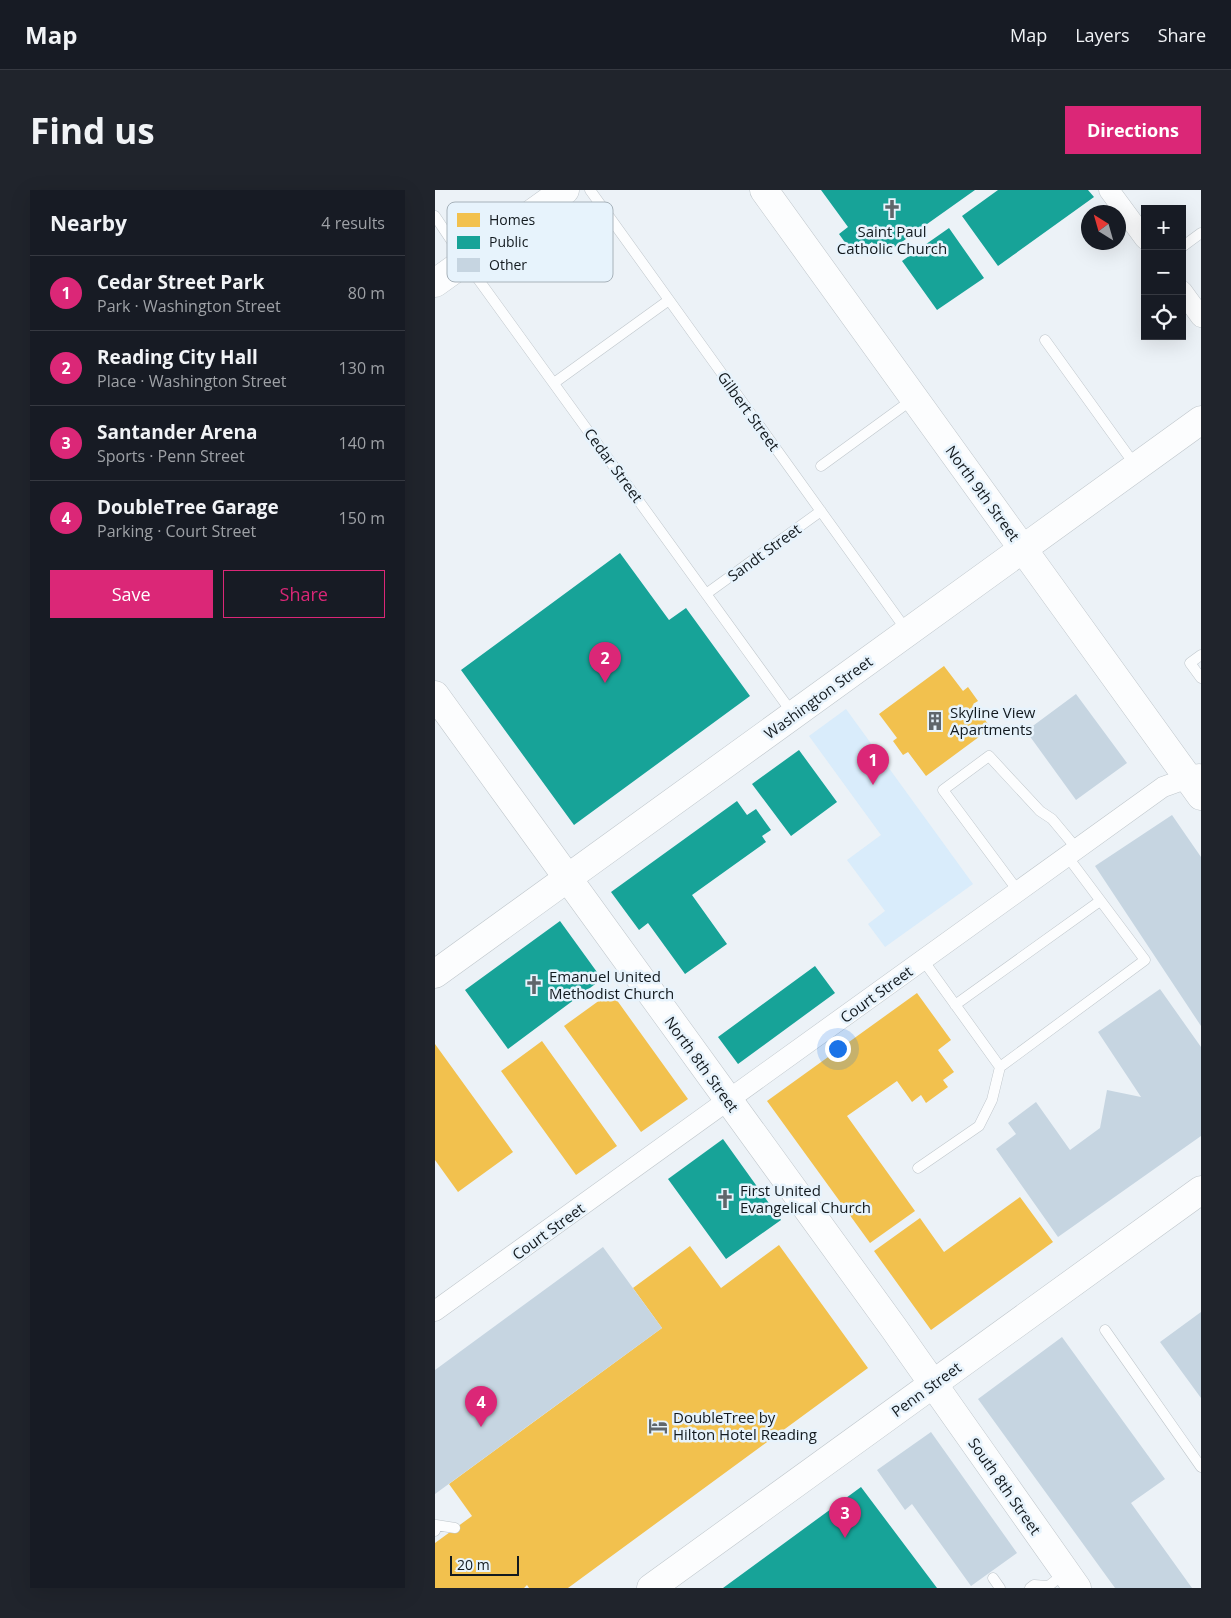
<!DOCTYPE html>
<html lang="en">
<head>
<meta charset="utf-8">
<style>
	body { margin:0; font-family:"Open Sans",sans-serif; background:#20242c; color:#f1f3f6 }
	.controls { position:absolute; right:15px; top:15px; display:grid; overflow:hidden; border-radius:0px; box-shadow:0 5px 20px #0002 }
	.controls button { width:45px; height:45px; display:grid; place-items:center; padding:0; border:0; border-bottom:1px solid #363941; background:#171b24; color:#f1f3f6; font:25px sans-serif }
	.compass { position:absolute; left:646px; top:15px; width:45px; height:45px; border-radius:50%; background:#171b24; box-shadow:0 5px 20px #0002; rotate:323deg }
	.scale { position:absolute; left:15px; bottom:12px; width:69px; box-sizing:border-box; padding-left:5px; border:2px solid #131a1f; border-top:0; font-size:14px; line-height:18px; white-space:nowrap; color:#131a1f; -webkit-text-stroke:4px #e7f3fc; paint-order:stroke }
	.you { position:absolute; left:402px; top:858px; width:18px; height:18px; margin:-12px; border:4px solid #fff; border-radius:50%; background:#1a73e8; box-shadow:0 0 0 8px #1a73e833 }
	.badge { display:grid; place-items:center; width:32px; height:32px; border-radius:50%; background:#db2777; color:#fff; font-size:16px; font-weight:700 }
	.pin { position:absolute; translate:-50% -41px; filter:drop-shadow(0 1px 2px #0008) }
	.pin::after { content:''; position:absolute; top:26px; width:18px; height:15px; background:inherit; clip-path:polygon(0 0,100% 0,50% 100%) }
	.list { margin:0; padding:0; list-style:none }
	h2 { display:flex; justify-content:space-between; align-items:center; height:65px; margin:0; padding:0 20px; font-size:21px }
	h2 small { font-size:16px; font-weight:400; color:#9ea1a6 }
	.list li { display:grid; grid-template-columns:32px 1fr auto; gap:15px; align-items:center; box-sizing:border-box; height:75px; padding:0 20px; border-top:1px solid #363941 }
	.list b { display:block; font-size:19px; white-space:nowrap }
	.list p { margin:0; font-size:16px; white-space:nowrap; color:#9ea1a6 }
	.list em { font-size:16px; font-style:normal; color:#9ea1a6 }
	.actions { display:flex; gap:10px; padding:15px 20px }
	.actions a { flex:1; padding:11px 0; border:1px solid #db2777; border-radius:0px; text-align:center; font-size:18px; color:#db2777 }
	.actions .main { background:#db2777; color:#fff }
	.icon { flex:none; width:28px; height:28px; fill:none; stroke:currentColor; stroke-width:2; stroke-linecap:round; stroke-linejoin:round }
	.map { position:relative; flex:none; width:766px; height:1398px; overflow:hidden; border-radius:0px }
	header { display:flex; align-items:center; gap:30px; box-sizing:border-box; height:70px; padding:0 25px; background:#171b24; border-bottom:1px solid #363941 }
	header strong { font-size:24px }
	nav { display:flex; gap:28px; margin-inline-start:auto; font-size:18px }
	.intro { display:flex; align-items:center; justify-content:space-between; box-sizing:border-box; height:120px; padding:0 30px }
	h1 { margin:0; font-size:35px }
	.button { padding:12px 22px; border-radius:0px; background:#db2777; color:#fff; font-size:18px; font-weight:700 }
	main { display:flex; gap:30px; padding:0 30px }
	aside { flex:1; background:#171b24; border-radius:0px; box-shadow:0 5px 20px #0002 }
	.map>svg:first-child { display:block }
	.green { fill:#d9ecfb }
	.homes { fill:#f2c14e }
	.public { fill:#17a398 }
	.building { fill:#c6d5e1 }
	.lines { fill:none; stroke-linecap:round; stroke-linejoin:round }
	.lane-casing { stroke:#bfc6cb; stroke-width:11 }
	.street-casing { stroke:#bfc6cb; stroke-width:21 }
	.secondary-casing { stroke:#bfc6cb; stroke-width:29 }
	.primary-casing { stroke:#bfc6cb; stroke-width:29 }
	.lane { stroke:#fcfdfe; stroke-width:10 }
	.street { stroke:#fcfdfe; stroke-width:20 }
	.secondary { stroke:#fcfdfe; stroke-width:28 }
	.primary { stroke:#fcfdfe; stroke-width:28 }
	.labels { text-anchor:middle; dominant-baseline:central; stroke-width:5; stroke-linejoin:round; paint-order:stroke }
	.poi-label { font-size:15px; fill:#131a1f; stroke:#e7f3fc; text-anchor:start }
	.street-label { font-size:15px; fill:#131a1f; stroke:#e7f3fc }
	.key { fill:#e7f3fc; stroke:#a7b2ba; stroke-width:1 }
	.key-label { font-size:14px; fill:#131a1f }
</style>
</head>
<body>
<header>
<strong>Map</strong>
<nav><a>Map</a><a>Layers</a><a>Share</a></nav>
</header>
<div class="intro"><h1>Find us</h1><a class="button">Directions</a></div>
<main>
<aside>
<h2>Nearby<small>4 results</small></h2>
<ul class="list">
<li><span class="badge">1</span><div><b>Cedar Street Park</b><p>Park · Washington Street</p></div><em>80 m</em></li>
<li><span class="badge">2</span><div><b>Reading City Hall</b><p>Place · Washington Street</p></div><em>130 m</em></li>
<li><span class="badge">3</span><div><b>Santander Arena</b><p>Sports · Penn Street</p></div><em>140 m</em></li>
<li><span class="badge">4</span><div><b>DoubleTree Garage</b><p>Parking · Court Street</p></div><em>150 m</em></li>
</ul>
<div class="actions"><a class="main">Save</a><a>Share</a></div>
</aside>
<div class="map">
<svg width="766" height="1398" viewBox="0 0 766 1398">
	<rect width="100%" height="100%" fill="#ecf2f7"/>
	<path class="green" d="M411 519 538 694 450 757 433 734 450 721 412 670 446 645 374 546Z"/>
	<path class="homes" d="M509 476 528 501 533 497 543 511 538 514 556 538 491 586 473 562 468 565 458 551 462 548 444 524Z
		M176 802 253 909 206 942 129 836Z
		M482 803 516 850 503 860 519 882 508 890 513 897 491 913 486 905 477 912 462 891 412 926 480 1021 435 1053 332 911Z
		M107 851 182 956 141 985 66 881Z
		M0 854 78 962 23 1002 0 970Z
		M585 1007 618 1052 496 1140 439 1061 485 1028 509 1062Z
		M344 1055 433 1178 133 1398H94L92 1395 89 1398H0V1353L37 1326 14 1294 227 1138 198 1098 255 1056 286 1098Z"/>
	<path class="public" d="M386 0H540L447 66 437 52 419 65 404 44 413 37Z
		M563 0H653L659 7 563 76 527 26Z
		M514 38 549 88 502 120 467 71Z
		M185 363 234 430 251 418 315 506 139 635 26 480Z
		M364 560 402 612 356 646 317 594Z
		M302 611 312 625 321 619 336 640 327 646 331 652 257 705 292 754 250 784 213 733 204 740 176 702Z
		M125 731 167 789 73 859 30 800Z
		M380 776 400 803 303 874 283 847Z
		M288 949 346 1030 291 1069 233 989Z
		M426 1297 502 1398H288Z"/>
	<path class="building" d="M641 504 692 573 641 610 591 541Z
		M737 625 766 667V836L660 676Z
		M725 799 766 857V946L623 1047 561 959 581 944 573 933 601 912 635 960 665 938 672 900 706 907 663 842Z
		M168 1057 227 1138 0 1304V1180Z
		M766 1122V1208L725 1152Z
		M627 1147 730 1289 696 1313 757 1398H680L543 1209Z
		M496 1242 582 1363 536 1396 477 1314 470 1320 442 1280Z"/>
	<g class="lines">
		<g class="lane-casing">
			<path id="lane" d="M155 0 472 441
				M0 26 30 71 358 524
				M747 57 766 43
				M610 150 700 275
				M119 193 234 110
				M386 276 478 209
				M271 404 386 321
				M766 465 755 473 766 488
				M583 701 508 600 554 566 605 621 617 629 642 659
				M488 770 565 877 710 770 632 666
				M520 815 665 711
				M483 978 544 936 557 910 565 877
				M670 1140 766 1277
				M0 1341 1 1335 20 1338
				M558 1388 565 1398
				M595 1398 599 1395 612 1396
				M611 1398 630 1383"/>
		</g>
		<g class="street-casing">
			<path id="street" d="M674 0 710 49
				M747 101 766 127
				M0 1121 728 597 764 584"/>
		</g>
		<g class="secondary-casing">
			<path id="secondary" d="M329 0 766 606
				M0 93 130 0
				M0 505 458 1137 642 1398"/>
		</g>
		<g class="primary-casing">
			<path id="primary" d="M0 784 766 230
				M216 1398 766 1000"/>
		</g>
		<use href="#lane" class="lane"/>
		<use href="#street" class="street"/>
		<use href="#secondary" class="secondary"/>
		<use href="#primary" class="primary"/>
	</g>
	<defs>
		<g id="church-bare" transform="scale(1.5)"><path d="M-1.2-6h2.4v3.5h3.3v2.4h-3.3V6h-2.4V-.1h-3.3v-2.4h3.3Z" fill="#5f666b" stroke="#e7f3fc" stroke-width="2.5" paint-order="stroke"/></g>
		<g id="building-bare" transform="scale(1.5)"><path d="M-4-6H4V6H1V3H-1V6H-4ZM-2.5-4.3h1.7v1.8h-1.7ZM.8-4.3h1.7v1.8H.8ZM-2.5-1h1.7V.8h-1.7ZM.8-1h1.7V.8H.8Z" fill="#5f666b" stroke="#e7f3fc" stroke-width="2.5" paint-order="stroke"/></g>
		<g id="hotel-bare" transform="scale(1.5)"><path d="M-6-4.5h1.5V1H6V5H4.5V3h-9V5H-6ZM-4 0a1.8 1.8 0 1 1 3.6 0ZM.5 0V-2.5h3Q6-2.5 6 0Z" fill="#5f666b" stroke="#e7f3fc" stroke-width="2.5" paint-order="stroke"/></g>
	</defs>
	<g fill-rule="evenodd">
		<use href="#church-bare" x="457" y="19"/>
		<use href="#building-bare" x="500" y="531"/>
		<use href="#church-bare" x="99" y="795"/>
		<use href="#church-bare" x="290" y="1009"/>
		<use href="#hotel-bare" x="223" y="1236"/>
	</g>
	<g class="labels">
		<g class="poi-label">
			<text x="457" y="41" text-anchor="middle">Saint Paul<tspan x="457" dy="17">Catholic Church</tspan></text>
			<text x="515" y="522">Skyline View<tspan x="515" dy="17">Apartments</tspan></text>
			<text x="114" y="786">Emanuel United<tspan x="114" dy="17">Methodist Church</tspan></text>
			<text x="305" y="1000">First United<tspan x="305" dy="17">Evangelical Church</tspan></text>
			<text x="238" y="1227">DoubleTree by<tspan x="238" dy="17">Hilton Hotel Reading</tspan></text>
		</g>
		<g class="street-label">
			<text transform="translate(314 221) rotate(54)">Gilbert Street</text>
			<text transform="translate(179 275) rotate(54)">Cedar Street</text>
			<text transform="translate(548 303) rotate(54)">North 9th Street</text>
			<text transform="translate(329 362) rotate(-36)">Sandt Street</text>
			<text transform="translate(383 507) rotate(-36)">Washington Street</text>
			<text transform="translate(441 804) rotate(-36)">Court Street</text>
			<text transform="translate(267 874) rotate(54)">North 8th Street</text>
			<text transform="translate(113 1041) rotate(-36)">Court Street</text>
			<text transform="translate(491 1199) rotate(-36)">Penn Street</text>
			<text transform="translate(570 1296) rotate(55)">South 8th Street</text>
		</g>
	</g>
	<rect x="12" y="12" width="166" height="80" rx="8" class="key"/>
	<rect x="22" y="23" width="23" height="14" fill="#f2c14e"/>
	<rect x="22" y="46" width="23" height="13" fill="#17a398"/>
	<rect x="22" y="68" width="23" height="14" fill="#c6d5e1"/>
	<g class="key-label">
		<text x="54" y="35">Homes</text>
		<text x="54" y="57">Public</text>
		<text x="54" y="80">Other</text>
	</g>
</svg>
<div class="controls">
<button>+</button>
<button>−</button>
<button><svg class="icon" aria-label="locate" viewBox="0 0 24 24"><circle cx="12" cy="12" r="6"/><path d="M12 2v4M12 18v4M2 12h4M18 12h4"/></svg></button>
</div>
<svg class="compass" viewBox="-18 -18 36 36"><path d="M0-13l5 13h-10z" fill="#e53935"/><path d="M0 13l5-13h-10z" fill="#9ea1a6"/></svg>
<div class="scale">20 m</div>
<div class="you"></div>
<div class="pin badge" style="left:438px;top:595px">1</div>
<div class="pin badge" style="left:170px;top:493px">2</div>
<div class="pin badge" style="left:410px;top:1348px">3</div>
<div class="pin badge" style="left:46px;top:1237px">4</div>
</div>
</main>
</body>
</html>
